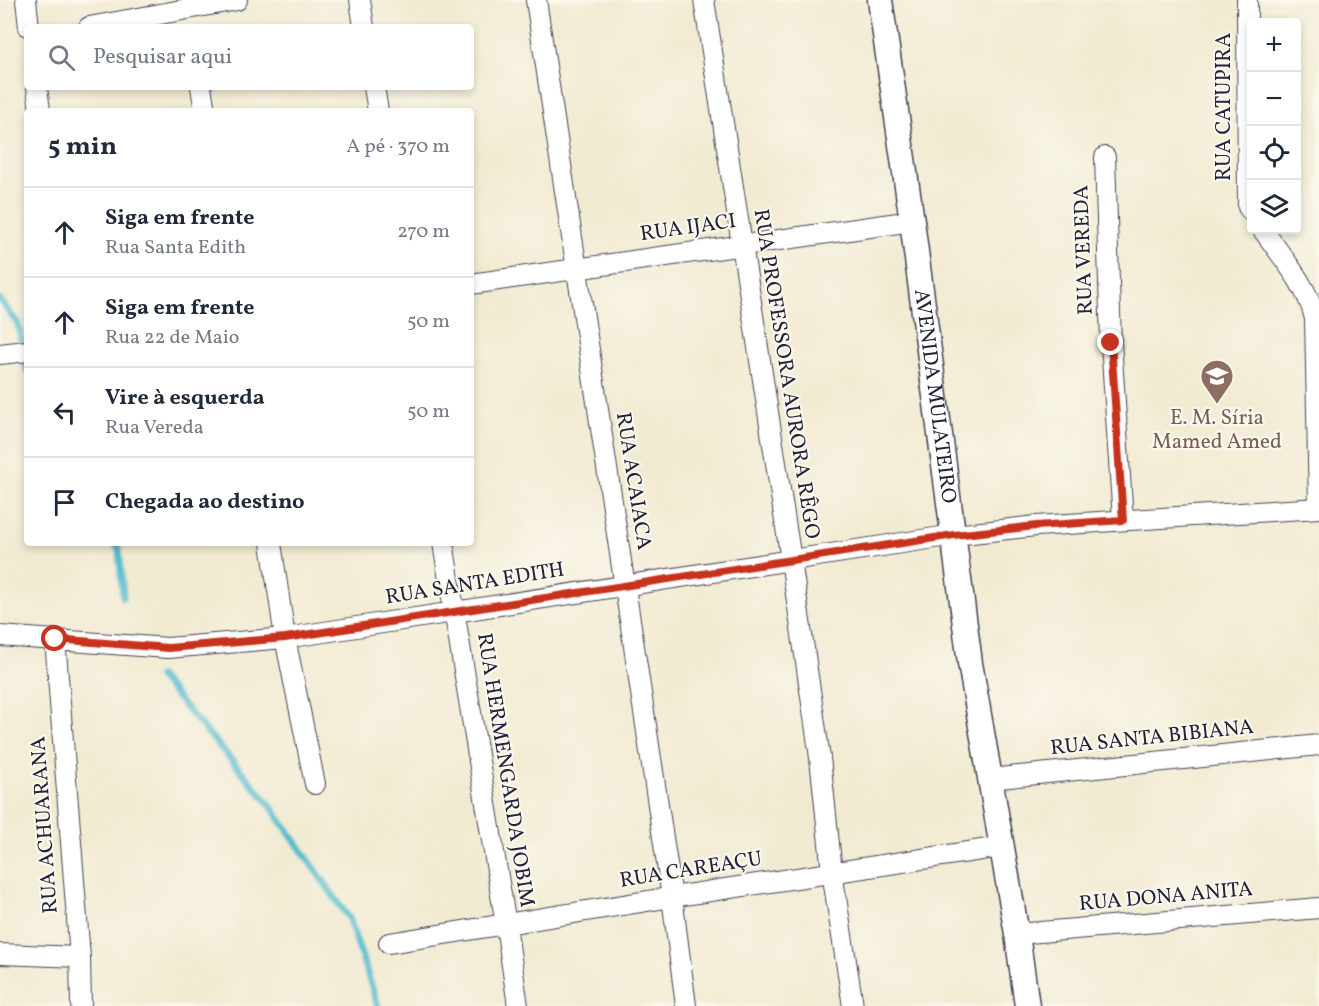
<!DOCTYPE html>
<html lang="pt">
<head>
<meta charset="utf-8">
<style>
	body { margin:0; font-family:Vollkorn,serif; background:#f6f6f7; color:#1f2937 }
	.controls { position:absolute; right:18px; top:18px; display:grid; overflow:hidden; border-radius:6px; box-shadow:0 3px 9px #0003 }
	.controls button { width:54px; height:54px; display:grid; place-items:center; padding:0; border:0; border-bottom:2px solid #e0e1e3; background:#fff; color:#1f2937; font:30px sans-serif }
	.stop { position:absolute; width:18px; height:18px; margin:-14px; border:4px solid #c8321e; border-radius:50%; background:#fff }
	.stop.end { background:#c8321e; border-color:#fff; box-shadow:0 2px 6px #0008 }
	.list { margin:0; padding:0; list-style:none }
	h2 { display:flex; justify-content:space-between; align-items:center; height:78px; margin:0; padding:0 24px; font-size:26px }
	h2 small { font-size:20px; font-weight:400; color:#747a83 }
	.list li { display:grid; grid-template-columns:39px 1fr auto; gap:18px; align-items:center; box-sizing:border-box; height:90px; padding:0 24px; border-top:2px solid #e0e1e3 }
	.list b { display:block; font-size:22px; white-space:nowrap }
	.list p { margin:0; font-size:20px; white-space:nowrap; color:#747a83 }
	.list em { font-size:20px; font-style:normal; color:#747a83 }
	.icon { flex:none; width:33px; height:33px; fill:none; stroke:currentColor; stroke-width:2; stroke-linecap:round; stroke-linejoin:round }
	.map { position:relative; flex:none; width:1319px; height:1006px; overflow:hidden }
	.search { position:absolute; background:#fff; box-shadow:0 3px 9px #0003; left:24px; top:24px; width:450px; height:66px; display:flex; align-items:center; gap:15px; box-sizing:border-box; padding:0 21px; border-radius:6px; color:#747a83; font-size:22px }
	.panel { position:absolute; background:#fff; box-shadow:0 3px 9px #0003; left:24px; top:108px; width:450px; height:438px; border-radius:6px }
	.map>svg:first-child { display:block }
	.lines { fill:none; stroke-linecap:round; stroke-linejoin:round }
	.stream { stroke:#53bcd0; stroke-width:7 }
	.minor-casing { stroke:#414052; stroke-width:22 }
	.tertiary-casing { stroke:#414052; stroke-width:27 }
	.minor { stroke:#fff; stroke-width:20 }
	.tertiary { stroke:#fff; stroke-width:24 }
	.route { stroke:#c8321e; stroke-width:8 }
	.labels { text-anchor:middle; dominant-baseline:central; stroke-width:4.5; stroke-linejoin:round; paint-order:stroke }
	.street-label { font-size:21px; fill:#22223b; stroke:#fbf7ec }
	.education-label { font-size:21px; fill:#785e54; stroke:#fbf7ec }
</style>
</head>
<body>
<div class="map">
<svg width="1319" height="1006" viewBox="0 0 1319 1006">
	<rect width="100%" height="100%" fill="#fbf7ec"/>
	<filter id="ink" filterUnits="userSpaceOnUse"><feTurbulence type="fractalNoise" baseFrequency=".0167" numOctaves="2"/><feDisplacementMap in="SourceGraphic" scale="12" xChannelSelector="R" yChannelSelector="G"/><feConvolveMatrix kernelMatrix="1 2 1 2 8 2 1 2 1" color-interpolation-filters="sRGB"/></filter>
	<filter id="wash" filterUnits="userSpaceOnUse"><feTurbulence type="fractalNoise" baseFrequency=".008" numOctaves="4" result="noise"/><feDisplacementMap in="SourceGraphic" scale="24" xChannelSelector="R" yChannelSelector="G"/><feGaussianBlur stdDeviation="1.35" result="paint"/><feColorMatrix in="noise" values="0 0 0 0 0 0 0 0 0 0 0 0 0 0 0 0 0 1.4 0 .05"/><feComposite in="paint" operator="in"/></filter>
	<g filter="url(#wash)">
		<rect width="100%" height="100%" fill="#f1ebd1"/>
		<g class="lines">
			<path class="stream" d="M0 300 18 324 27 371
				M114 543 119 549 123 597
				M159 677 268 802 349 918 378 1006"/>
		</g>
	</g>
	<g filter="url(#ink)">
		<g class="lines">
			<g class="minor-casing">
				<path id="minor" d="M26 0 29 27
					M360 0 364 27
					M536 0 672 897 686 1006
					M704 0 791 560 820 758 832 872 853 1006
					M1247 0 1248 207 1252 212
					M89 27 237 0
					M37 87 40 111
					M201 87 205 111
					M374 87 378 111
					M1105 157 1111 343 1123 520
					M1263 230C1282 257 1308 286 1315 319L1319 506
					M471 284 912 221
					M0 354 27 351
					M271 543 285 638 315 784
					M443 543 506 925 518 1006
					M0 636 168 648 285 638 954 535 1036 526 1319 508
					M55 639 80 957 81 1006
					M990 779 1319 745
					M1017 934 1319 908
					M389 943 672 897 1001 847
					M0 954 80 957"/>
			</g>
			<g class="tertiary-casing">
				<g id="tertiary">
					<path id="s1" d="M880 0 912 221 970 663 1017 934 1027 1006"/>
				</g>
			</g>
			<use href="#minor" class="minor"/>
			<use href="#tertiary" class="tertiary"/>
		</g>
	</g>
	<g class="lines" filter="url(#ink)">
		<path class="route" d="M55 639 168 648 285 638 954 535 1036 526 1123 520 1111 343"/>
	</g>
	<defs>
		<g id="school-pin" transform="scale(1.725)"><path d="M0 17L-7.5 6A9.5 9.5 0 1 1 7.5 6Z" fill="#8d6e63" stroke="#fbf7ec"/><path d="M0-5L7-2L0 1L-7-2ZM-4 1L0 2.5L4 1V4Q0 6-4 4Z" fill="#fff"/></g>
	</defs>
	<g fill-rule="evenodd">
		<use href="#school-pin" x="1217" y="376"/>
	</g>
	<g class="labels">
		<g class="street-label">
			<text transform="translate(1224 107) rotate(-90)">RUA CATUPIRA</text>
			<text transform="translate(688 228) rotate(-8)">RUA IJACI</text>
			<text transform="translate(1084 250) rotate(-92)">RUA VEREDA</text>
			<text transform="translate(786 374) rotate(81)">RUA PROFESSORA AURORA RÊGO</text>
			<text stroke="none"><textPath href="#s1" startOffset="400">AVENIDA MULATEIRO</textPath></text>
			<text transform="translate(633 481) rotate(81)">RUA ACAIACA</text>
			<text transform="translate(475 584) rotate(-9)">RUA SANTA EDITH</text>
			<text transform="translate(1152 738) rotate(-6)">RUA SANTA BIBIANA</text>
			<text transform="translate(505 770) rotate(81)">RUA HERMENGARDA JOBIM</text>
			<text transform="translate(45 825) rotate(-94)">RUA ACHUARANA</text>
			<text transform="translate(691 870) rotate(-9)">RUA CAREAÇU</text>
			<text transform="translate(1166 897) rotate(-5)">RUA DONA ANITA</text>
		</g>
		<g class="education-label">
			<text x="1217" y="418">E. M. Síria<tspan x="1217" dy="24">Mamed Amed</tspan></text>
		</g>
	</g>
</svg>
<div class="controls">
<button>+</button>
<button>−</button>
<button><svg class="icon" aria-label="locate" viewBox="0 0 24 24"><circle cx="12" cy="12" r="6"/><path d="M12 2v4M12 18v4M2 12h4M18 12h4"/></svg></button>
<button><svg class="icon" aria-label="layers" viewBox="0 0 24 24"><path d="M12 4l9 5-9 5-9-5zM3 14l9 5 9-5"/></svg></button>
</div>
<div class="stop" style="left:55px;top:639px"></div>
<div class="stop end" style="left:1111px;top:343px"></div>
<div class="search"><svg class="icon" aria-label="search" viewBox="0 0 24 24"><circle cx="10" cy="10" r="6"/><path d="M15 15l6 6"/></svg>Pesquisar aqui</div>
<section class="panel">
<h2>5 min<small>A pé · 370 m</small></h2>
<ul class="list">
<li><svg class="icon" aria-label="ahead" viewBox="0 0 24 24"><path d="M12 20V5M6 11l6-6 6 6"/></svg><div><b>Siga em frente</b><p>Rua Santa Edith</p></div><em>270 m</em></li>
<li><svg class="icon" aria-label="ahead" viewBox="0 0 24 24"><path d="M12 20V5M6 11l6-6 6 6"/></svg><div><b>Siga em frente</b><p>Rua 22 de Maio</p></div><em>50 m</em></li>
<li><svg class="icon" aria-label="left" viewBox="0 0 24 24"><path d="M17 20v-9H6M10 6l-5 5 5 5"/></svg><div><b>Vire à esquerda</b><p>Rua Vereda</p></div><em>50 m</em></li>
<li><svg class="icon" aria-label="arrive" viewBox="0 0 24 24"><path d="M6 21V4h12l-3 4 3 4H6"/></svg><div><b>Chegada ao destino</b></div></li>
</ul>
</section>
</div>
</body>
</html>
